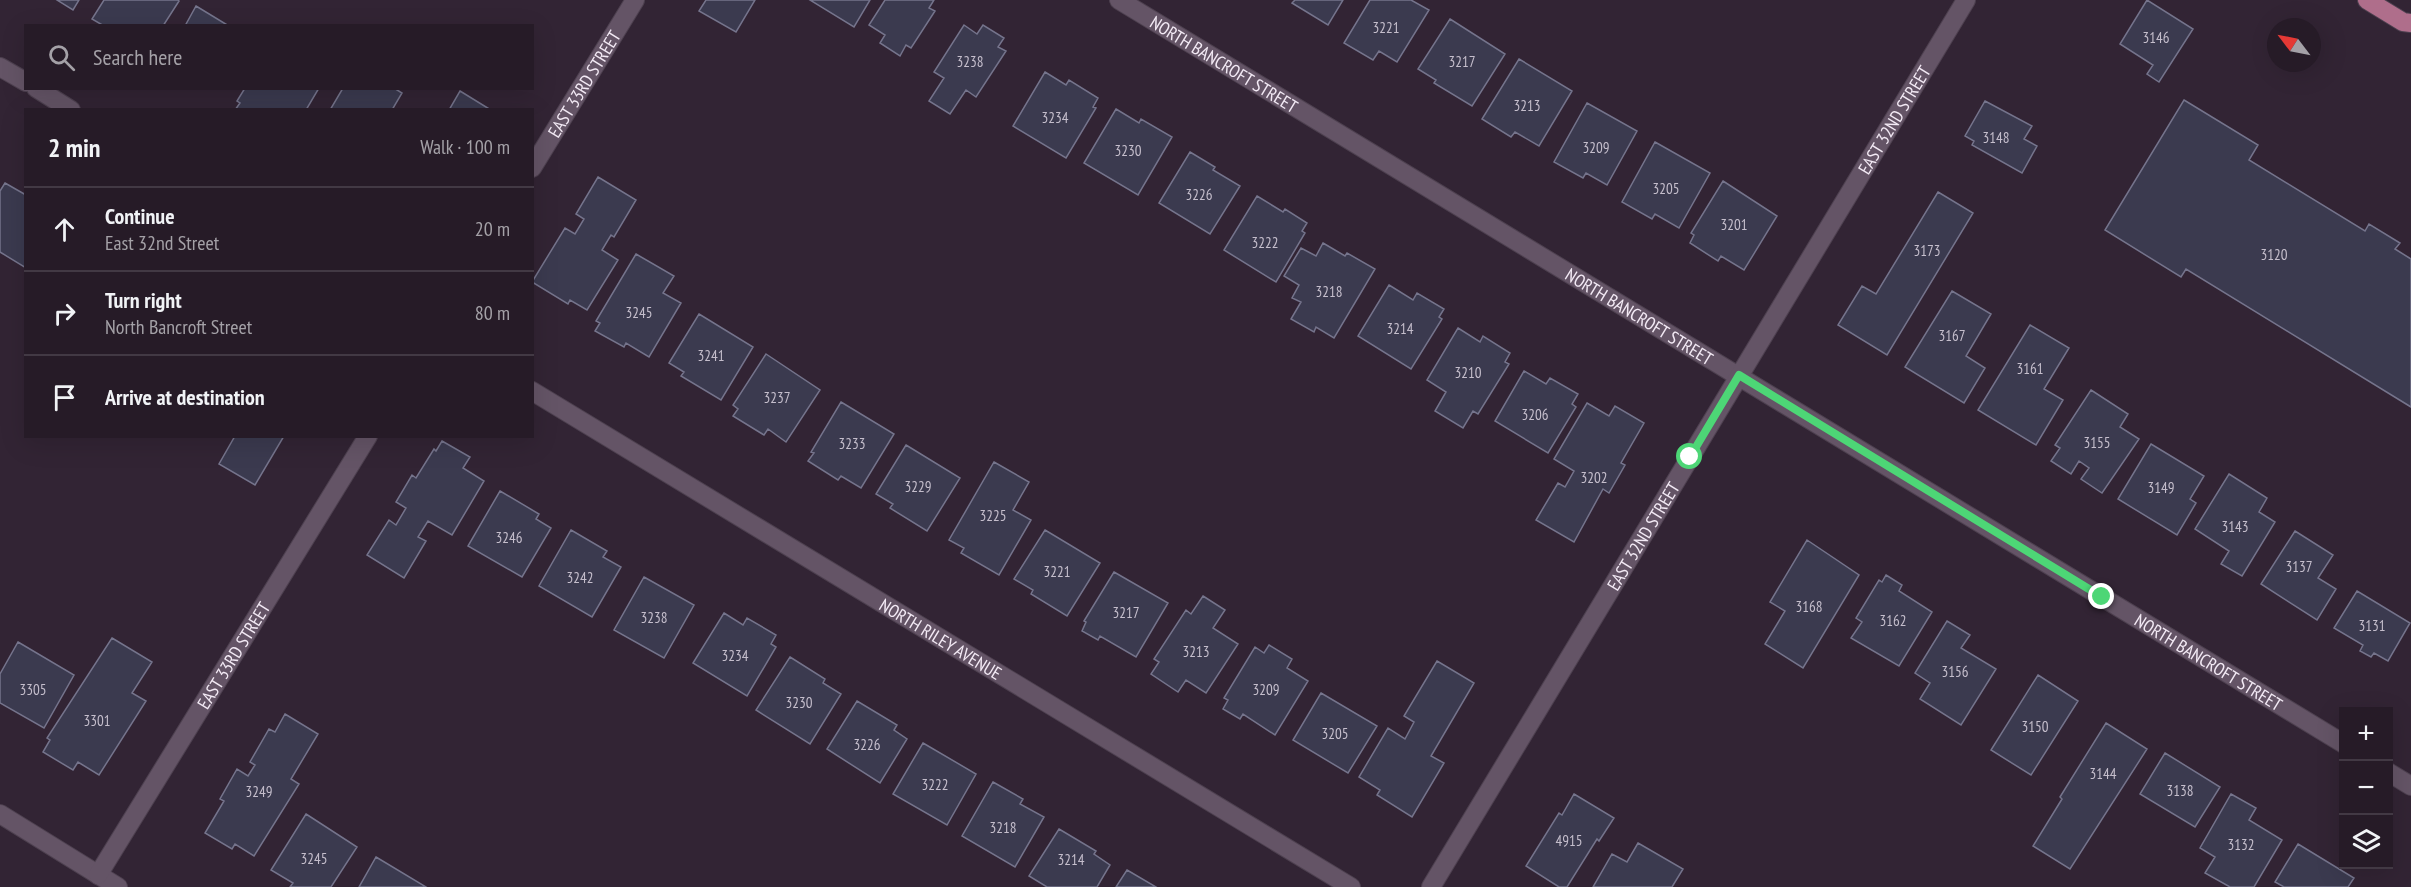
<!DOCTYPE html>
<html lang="en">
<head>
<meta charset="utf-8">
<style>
	body { margin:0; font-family:"PT Sans Narrow",sans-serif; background:#2e242f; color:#f1f3f6 }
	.controls { position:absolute; right:18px; bottom:18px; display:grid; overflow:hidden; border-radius:0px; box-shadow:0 6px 24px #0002 }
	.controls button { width:54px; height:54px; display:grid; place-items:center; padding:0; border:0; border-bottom:2px solid #423944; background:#261b27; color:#f1f3f6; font:30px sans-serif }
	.compass { position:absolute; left:2267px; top:18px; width:54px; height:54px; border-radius:50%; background:#261b27; box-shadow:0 6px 24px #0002; rotate:302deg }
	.stop { position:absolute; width:18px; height:18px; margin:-14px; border:4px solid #4dd676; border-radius:50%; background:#fff }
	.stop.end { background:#4dd676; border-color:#fff; box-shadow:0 2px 6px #0008 }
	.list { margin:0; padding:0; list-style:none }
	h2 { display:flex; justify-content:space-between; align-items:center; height:78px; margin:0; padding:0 24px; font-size:26px }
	h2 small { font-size:20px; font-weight:400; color:#a4a1a7 }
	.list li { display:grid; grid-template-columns:39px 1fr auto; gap:18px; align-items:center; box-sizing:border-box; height:84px; padding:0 24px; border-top:2px solid #423944 }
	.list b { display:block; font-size:22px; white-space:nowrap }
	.list p { margin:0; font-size:20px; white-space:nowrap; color:#a4a1a7 }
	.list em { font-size:20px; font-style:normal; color:#a4a1a7 }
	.icon { flex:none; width:33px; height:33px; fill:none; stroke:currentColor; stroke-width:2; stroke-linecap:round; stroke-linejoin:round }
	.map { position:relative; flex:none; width:2411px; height:887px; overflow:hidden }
	.search { position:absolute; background:#261b27; box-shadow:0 6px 24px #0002; left:24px; top:24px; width:510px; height:66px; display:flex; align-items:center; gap:15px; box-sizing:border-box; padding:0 21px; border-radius:0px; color:#a4a1a7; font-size:22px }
	.panel { position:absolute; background:#261b27; box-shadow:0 6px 24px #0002; left:24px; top:108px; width:510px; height:330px; border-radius:0px }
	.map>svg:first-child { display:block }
	.building { fill:#3b3a4f; stroke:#75748c; stroke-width:1.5 }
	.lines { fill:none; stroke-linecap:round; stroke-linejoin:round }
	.street-casing { stroke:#4e4150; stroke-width:20 }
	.primary-casing { stroke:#4e4150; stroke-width:20 }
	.street { stroke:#645466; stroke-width:18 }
	.primary { stroke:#af6e8b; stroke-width:18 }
	.route { stroke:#4dd676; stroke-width:8 }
	.labels { text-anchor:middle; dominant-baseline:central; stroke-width:6; stroke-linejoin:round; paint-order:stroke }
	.number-label { font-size:15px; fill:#c5becc }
	.street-label { font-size:18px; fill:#f3eaf5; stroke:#322434 }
</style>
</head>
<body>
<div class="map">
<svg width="2411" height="887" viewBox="0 0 2411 887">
	<rect width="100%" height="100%" fill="#322434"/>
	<path class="building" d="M57 0H79L73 10Z
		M104 0H178L179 1 163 26H104L92 19Z
		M706 0H755L736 32 699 11Z
		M810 0H870L854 27Z
		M885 0H934L929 8 935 11 911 48 906 45 900 56 880 43 885 35 869 25Z
		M1295 0H1294H1343L1328 25 1292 3Z
		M1370 0H1411L1429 10 1397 62 1379 51 1373 60 1344 43Z
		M2147 0 2193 29 2159 82 2147 74 2153 65 2120 44Z
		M196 6 229 26H185Z
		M1450 19 1505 54 1472 106 1434 83 1436 80 1418 69Z
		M964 25 977 34 983 25 1004 38 998 47 1006 51 976 97 966 90 950 114 929 101 944 78 934 72Z
		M1519 59 1572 91 1539 146 1515 132 1511 137 1482 119Z
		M1045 72 1066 85 1069 80 1098 98 1093 107 1096 108 1066 158 1013 126Z
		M245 88H319L306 110H235L240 103 237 101Z
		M343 88H394L402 93 392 110H330Z
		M460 91 491 110H449Z
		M2184 100 2258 145 2249 160 2365 231 2369 224 2400 243 2395 249 2411 259V407L2186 269 2181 277 2105 230Z
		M1985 101 2032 126 2024 139 2037 146 2022 173 1972 145 1974 141 1965 136Z
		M1587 103 1637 131 1607 185 1586 173 1583 178 1554 162Z
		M1116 109 1139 123 1141 119 1172 137 1138 195 1084 163Z
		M1655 142 1710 173 1679 228 1655 214 1652 219 1622 202Z
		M1190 152 1215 167 1213 170 1240 186 1210 234 1159 203Z
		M598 177 636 200 614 237 611 235 602 250 618 260 587 310 570 300 568 304 532 282 565 228 575 234 584 219 576 214Z
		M1723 181 1777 216 1744 270 1721 256 1718 261 1690 243 1694 235 1691 233Z
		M5 183 26 195V268L0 252V191Z
		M1938 192 1973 213 1887 355 1838 325 1862 286 1876 294Z
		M1257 196 1283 212 1285 209 1307 223 1302 231 1305 233 1276 282 1224 250Z
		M1323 243 1345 256 1347 253 1375 269 1334 338 1316 327 1314 332 1291 319 1301 302 1292 298 1299 285 1284 276 1301 248 1316 256Z
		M636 254 674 276 663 293 681 303 649 357 626 343 624 347 595 331 600 323 596 321Z
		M1389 285 1413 300 1417 293 1444 309 1439 317 1442 319 1411 369 1358 336Z
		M1952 291 1991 314 1966 356 1985 368 1964 403 1905 367Z
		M699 314 753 347 721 400 681 376 684 372 669 363Z
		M2030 325 2069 348 2044 389 2063 400 2036 445 1978 410Z
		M1458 328 1480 342 1483 336 1510 353 1505 362 1509 364 1478 414 1473 411 1463 428 1435 411 1446 392 1427 380Z
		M766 354 820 390 786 442 768 429 764 435 733 416 738 409 733 405Z
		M1524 371 1546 384 1550 378 1578 394 1572 404 1576 407 1548 453 1495 421Z
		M2091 390 2128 414 2120 427 2139 439 2102 493 2081 479 2089 468 2079 461 2071 474 2051 461 2060 448 2055 445Z
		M841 402 894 434 861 488 841 476 838 480 808 461 814 453 811 452Z
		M1587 403 1609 416 1615 406 1644 423 1621 463 1625 465 1609 493 1603 489 1574 542 1536 520 1558 483 1565 487 1574 471 1554 459Z
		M235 436H284L255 485 219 464Z
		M442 441 470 457 463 468 484 481 452 535 428 521 418 537 426 541 404 578 367 555 389 520 396 525 406 508 396 502 412 475 416 478 434 449 436 451Z
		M2151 444 2204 476 2190 499 2196 503 2177 535 2118 499Z
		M906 445 960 478 927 531 890 508 893 504 876 494Z
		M994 462 1029 482 1013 510 1031 520 999 575 961 553 964 548 949 540Z
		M2229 474 2267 498 2259 512 2275 522 2242 576 2221 564 2229 551 2195 529Z
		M500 491 539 514 536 519 551 528 522 577 468 546Z
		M571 530 607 551 603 557 621 567 592 617 539 586Z
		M1045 530 1100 563 1067 616 1031 594 1033 590 1014 579Z
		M2295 531 2333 555 2318 578 2336 589 2317 620 2261 584Z
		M1807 540 1859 575 1803 668 1765 644 1785 611 1770 602Z
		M1114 572 1168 603 1136 657 1100 636 1098 640 1082 631 1086 622 1084 621Z
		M1886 575 1902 585 1899 591 1932 612 1899 666 1851 638 1862 622 1856 618 1879 580 1882 582Z
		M644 577 694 605 664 658 614 630Z
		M2357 591 2410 623 2388 661 2374 653 2371 657 2360 651 2363 645 2334 628Z
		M1203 596 1225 610 1213 628 1238 644 1206 693 1186 680 1178 692 1151 674 1159 662 1154 659 1186 610 1191 614Z
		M724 613 743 625 747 618 776 635 771 644 776 647 747 696 693 663Z
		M1947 621 1970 635 1961 648 1996 669 1961 725 1920 699 1930 683 1915 673Z
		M112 638 152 662 132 693 146 701 99 775 78 762 73 770 43 752 50 740 47 738Z
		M18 642 74 675 44 728 0 703V674Z
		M1269 645 1292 659 1287 668 1308 681 1275 735 1243 714 1240 719 1223 709 1228 700 1224 698 1255 647 1264 653Z
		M790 657 825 679 823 683 841 694 810 744 756 710Z
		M1437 661 1474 683 1431 756 1444 763 1412 817 1377 795 1380 790 1359 777 1388 728 1405 739 1414 722 1404 716Z
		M2038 675 2078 701 2031 775 1991 750Z
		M1321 693 1377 726 1348 773 1293 740Z
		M857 701 897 725 894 730 907 739 880 783 827 749Z
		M285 714 318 734 291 779 299 784 254 856 235 844 232 849 205 833 224 801 220 799 237 769 248 776 255 765 250 762 269 729 275 732Z
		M2106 723 2147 749 2070 869 2033 846 2062 799 2060 797Z
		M923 743 976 774 947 825 893 794Z
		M2165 753 2220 787 2195 827 2140 794Z
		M993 782 1023 799 1020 804 1044 817 1015 867 962 836Z
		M1574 794 1614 818 1599 841 1597 839 1567 887H1559L1526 866 1559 813 1562 815Z
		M2231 794 2256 808 2249 820 2282 840 2254 887H2230L2205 873 2215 857 2200 848Z
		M306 814 357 847 331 887H290L293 883 271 870Z
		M1059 829 1096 851 1094 854 1110 865 1097 887H1047L1029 876Z
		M1638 843 1683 869 1672 887H1593L1612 854 1627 862Z
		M2298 844 2354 878 2348 887H2284L2275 882Z
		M376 857 426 887H359Z
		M1127 870 1156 887H1116Z"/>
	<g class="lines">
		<g class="street-casing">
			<g id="street">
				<path id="s1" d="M1119 0 2344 744"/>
				<path d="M0 67 26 82"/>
				<path d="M36 88 71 110"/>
				<path id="s2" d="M532 168 635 0"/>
				<path id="s3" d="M532 391 1351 887"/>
				<path d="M2388 772 2411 786"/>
				<path d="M0 814 118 887"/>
				<path id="s4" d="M98 875 368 436"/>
				<path id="s5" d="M1431 887 1966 0"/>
			</g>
		</g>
		<g class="primary-casing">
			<path id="primary" d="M2367 0 2403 22 2411 23"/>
		</g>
		<use href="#street" class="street"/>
		<use href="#primary" class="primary"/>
	</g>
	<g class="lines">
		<path class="route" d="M1690 457 1739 375 2102 597"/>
	</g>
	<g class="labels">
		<g class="number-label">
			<text x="1386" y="27">3221</text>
			<text x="2156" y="37">3146</text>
			<text x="970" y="61">3238</text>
			<text x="1462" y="61">3217</text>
			<text x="1527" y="105">3213</text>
			<text x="1055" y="117">3234</text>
			<text x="1996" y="137">3148</text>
			<text x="1596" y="147">3209</text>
			<text x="1128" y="150">3230</text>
			<text x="1666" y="188">3205</text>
			<text x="1199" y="194">3226</text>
			<text x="1734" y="224">3201</text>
			<text x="1265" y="242">3222</text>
			<text x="1927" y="250">3173</text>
			<text x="2274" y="254">3120</text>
			<text x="1329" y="291">3218</text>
			<text x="639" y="312">3245</text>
			<text x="1400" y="328">3214</text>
			<text x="1952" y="335">3167</text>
			<text x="711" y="355">3241</text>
			<text x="2030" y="368">3161</text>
			<text x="1468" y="372">3210</text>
			<text x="777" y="397">3237</text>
			<text x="1535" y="414">3206</text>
			<text x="2097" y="442">3155</text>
			<text x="852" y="443">3233</text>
			<text x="1594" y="477">3202</text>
			<text x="918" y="486">3229</text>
			<text x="2161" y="487">3149</text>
			<text x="993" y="515">3225</text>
			<text x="2235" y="526">3143</text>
			<text x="509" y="537">3246</text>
			<text x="2299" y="566">3137</text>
			<text x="1057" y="571">3221</text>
			<text x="580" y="577">3242</text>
			<text x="1809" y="606">3168</text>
			<text x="1126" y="612">3217</text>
			<text x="654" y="617">3238</text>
			<text x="1893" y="620">3162</text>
			<text x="2372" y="625">3131</text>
			<text x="1196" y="651">3213</text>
			<text x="735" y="655">3234</text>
			<text x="1955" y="671">3156</text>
			<text x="33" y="689">3305</text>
			<text x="1266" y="689">3209</text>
			<text x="799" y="702">3230</text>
			<text x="97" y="720">3301</text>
			<text x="2035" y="726">3150</text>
			<text x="1335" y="733">3205</text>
			<text x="867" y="744">3226</text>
			<text x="2103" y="773">3144</text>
			<text x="935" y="784">3222</text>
			<text x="2180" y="790">3138</text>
			<text x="259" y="791">3249</text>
			<text x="1003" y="827">3218</text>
			<text x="1569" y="840">4915</text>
			<text x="2241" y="844">3132</text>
			<text x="314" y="858">3245</text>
			<text x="1071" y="859">3214</text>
		</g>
		<g class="street-label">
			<text stroke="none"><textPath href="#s1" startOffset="123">NORTH BANCROFT STREET</textPath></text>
			<text stroke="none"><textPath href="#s2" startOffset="99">EAST 33RD STREET</textPath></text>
			<text stroke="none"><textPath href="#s5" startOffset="896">EAST 32ND STREET</textPath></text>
			<text stroke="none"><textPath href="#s1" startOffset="609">NORTH BANCROFT STREET</textPath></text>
			<text stroke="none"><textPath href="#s5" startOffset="410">EAST 32ND STREET</textPath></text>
			<text stroke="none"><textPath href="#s3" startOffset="478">NORTH RILEY AVENUE</textPath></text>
			<text stroke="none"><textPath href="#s4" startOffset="258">EAST 33RD STREET</textPath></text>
			<text stroke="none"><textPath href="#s1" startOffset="1275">NORTH BANCROFT STREET</textPath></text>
		</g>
	</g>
</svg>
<div class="controls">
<button>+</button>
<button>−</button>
<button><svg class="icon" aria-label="layers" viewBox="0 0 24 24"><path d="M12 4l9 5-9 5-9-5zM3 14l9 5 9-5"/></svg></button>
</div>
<svg class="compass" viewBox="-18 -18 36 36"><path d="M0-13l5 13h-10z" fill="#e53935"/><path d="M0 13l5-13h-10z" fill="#a4a1a7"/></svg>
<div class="stop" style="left:1690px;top:457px"></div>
<div class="stop end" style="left:2102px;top:597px"></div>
<div class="search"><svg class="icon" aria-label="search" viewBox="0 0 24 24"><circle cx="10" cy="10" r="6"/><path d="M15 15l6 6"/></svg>Search here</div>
<section class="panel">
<h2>2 min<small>Walk · 100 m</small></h2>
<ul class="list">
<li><svg class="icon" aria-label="ahead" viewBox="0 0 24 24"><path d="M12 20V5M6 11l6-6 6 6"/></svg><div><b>Continue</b><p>East 32nd Street</p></div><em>20 m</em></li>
<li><svg class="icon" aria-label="right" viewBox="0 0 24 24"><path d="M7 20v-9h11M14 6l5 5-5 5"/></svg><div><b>Turn right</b><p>North Bancroft Street</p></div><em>80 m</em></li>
<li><svg class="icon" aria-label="arrive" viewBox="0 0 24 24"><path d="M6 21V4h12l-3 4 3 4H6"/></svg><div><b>Arrive at destination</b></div></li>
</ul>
</section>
</div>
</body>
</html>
